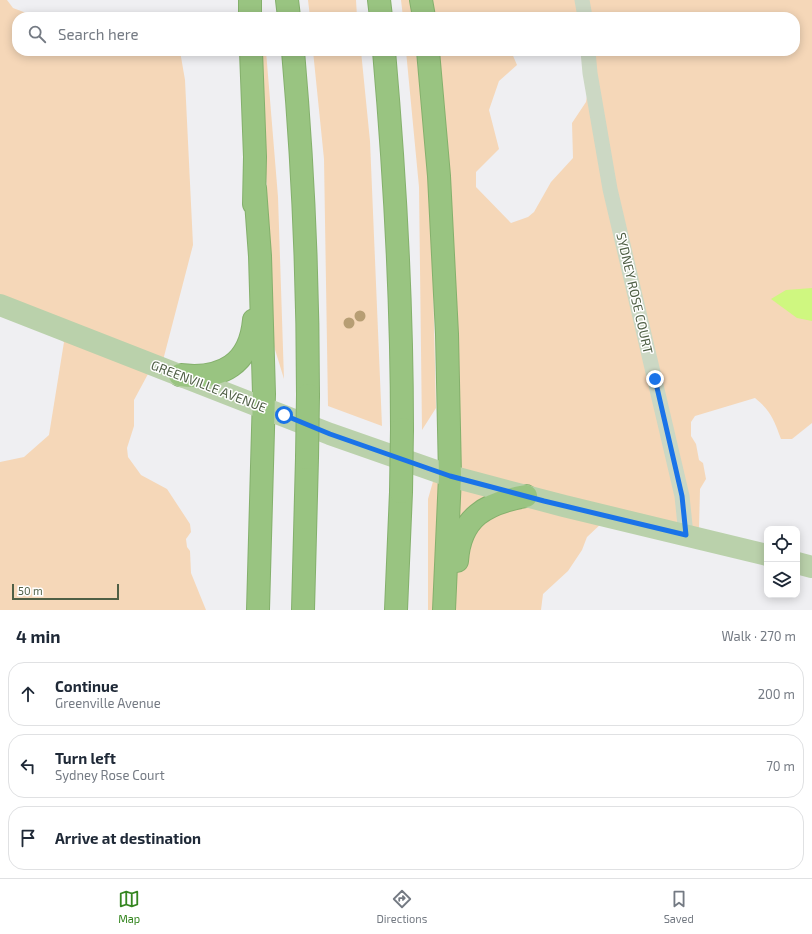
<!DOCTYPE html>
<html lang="en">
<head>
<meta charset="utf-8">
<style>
	body { margin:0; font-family:"Exo 2",sans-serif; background:#f2f2f3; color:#1f2937 }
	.controls { position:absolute; right:12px; bottom:12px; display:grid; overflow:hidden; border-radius:8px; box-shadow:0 2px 10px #0003 }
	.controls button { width:36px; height:36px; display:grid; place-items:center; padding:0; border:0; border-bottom:1px solid #e0e1e3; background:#fff; color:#1f2937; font:20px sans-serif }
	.scale { position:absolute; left:12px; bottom:10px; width:107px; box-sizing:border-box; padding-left:4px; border:2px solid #4f5f45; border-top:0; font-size:11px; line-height:14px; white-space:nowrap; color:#4f5f45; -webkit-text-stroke:3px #fff; paint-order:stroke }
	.stop { position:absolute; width:12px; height:12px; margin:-9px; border:3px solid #1a73e8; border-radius:50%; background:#fff }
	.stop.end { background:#1a73e8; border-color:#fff; box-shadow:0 1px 4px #0008 }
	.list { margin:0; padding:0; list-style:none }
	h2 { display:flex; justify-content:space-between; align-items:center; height:52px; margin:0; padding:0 16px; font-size:17px }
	h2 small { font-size:13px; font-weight:400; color:#747a83 }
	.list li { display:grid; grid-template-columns:26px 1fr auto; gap:12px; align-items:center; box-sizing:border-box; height:64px; margin:0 8px 8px; padding:0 8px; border:1px solid #e0e1e3; border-radius:16px }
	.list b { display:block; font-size:15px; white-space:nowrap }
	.list p { margin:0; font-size:13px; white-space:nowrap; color:#747a83 }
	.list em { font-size:13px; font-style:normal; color:#747a83 }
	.icon { flex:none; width:22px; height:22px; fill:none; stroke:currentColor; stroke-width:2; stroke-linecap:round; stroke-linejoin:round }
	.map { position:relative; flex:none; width:812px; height:610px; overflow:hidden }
	.search { position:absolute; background:#fff; box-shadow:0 2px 10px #0003; left:12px; right:12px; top:12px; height:44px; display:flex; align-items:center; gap:10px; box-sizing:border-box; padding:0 14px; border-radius:16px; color:#747a83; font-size:15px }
	.sheet { height:268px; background:#fff }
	nav { display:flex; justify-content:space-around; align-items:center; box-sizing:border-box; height:56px; border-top:1px solid #e0e1e3; background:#fff; font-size:11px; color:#747a83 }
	nav a { display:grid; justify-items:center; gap:2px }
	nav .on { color:#358620 }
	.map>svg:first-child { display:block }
	.green { fill:#f5d7b8 }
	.water { fill:#cff780 }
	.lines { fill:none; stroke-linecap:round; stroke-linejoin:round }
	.motorway-casing { stroke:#84b06c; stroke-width:24 }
	.minor { stroke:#ccd8c4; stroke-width:15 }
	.primary { stroke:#bad1ab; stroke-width:22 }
	.motorway { stroke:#99c481; stroke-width:22 }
	.motorway-bridge-casing { stroke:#84b06c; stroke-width:24; stroke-linecap:butt }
	.motorway-bridge { stroke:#99c481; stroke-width:22 }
	.tree { fill:#b79e74 }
	.route { stroke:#1a73e8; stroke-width:5 }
	.labels { text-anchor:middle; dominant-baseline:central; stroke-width:3; stroke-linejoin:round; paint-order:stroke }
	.street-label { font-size:13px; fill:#4f5f45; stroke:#fff }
</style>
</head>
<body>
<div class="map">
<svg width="812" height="610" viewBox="0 0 812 610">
	<rect width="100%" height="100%" fill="#efeff2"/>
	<path class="green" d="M0 0H7L13 8 37 17H17V51H180L185 80 193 245 161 368 148 374 134 400V426L127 448 128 457 141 475 167 489 190 524 191 532 186 539 187 547 190 551 191 573 206 610H0V462L24 457 49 435 64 342 60 339 0 316Z
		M308 0H356L357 17H310Z
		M401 0H411L413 17H403Z
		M422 0H812V423L792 439H781C774 420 771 411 755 398L695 416 691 422V436L696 444 699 460 703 463 706 479 700 489 699 529 603 522 587 537 582 550 568 571 543 594 541 610H428V499L438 464V407L443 373 425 51H511L517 65 499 81 489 110 499 149 476 172V187L511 223 528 217 534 212 551 182 573 158 572 123 586 102 589 85 580 51H795V17H423Z
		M261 51H266L278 197 284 379 273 343Z
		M313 51H361L370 141 382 426 328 406 324 159Z
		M406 51H416L431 197 436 408 422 430 419 187Z"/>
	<path class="water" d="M812 288V321L797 318 771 299 786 290Z"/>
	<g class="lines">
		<g class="motorway-casing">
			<path id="motorway" d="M250 0V17
				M287 0 289 17
				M379 0 381 17
				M421 0 424 17
				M251 51 255 157 254 204
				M293 51C303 165 308 280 308 395
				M384 51C395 177 402 303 402 429
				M428 51 439 176 447 334 450 476 444 610
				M255 188 260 256 264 394 258 610
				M180 375C222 380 250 364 254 320
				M457 561C460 517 486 503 526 496
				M303 610 307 458
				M396 610 401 492"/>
		</g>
		<path class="minor" d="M582 0 585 17
			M588 51 590 73 610 189 682 496 686 535"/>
		<path class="primary" d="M0 305 330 434 450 476 564 506 767 555
			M797 563 812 567"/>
		<use href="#motorway" class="motorway"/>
		<g class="motorway-bridge-casing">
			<path id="motorway-bridge" d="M307 458 308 395
				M401 492 402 429"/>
		</g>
		<use href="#motorway-bridge" class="motorway-bridge"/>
	</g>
	<g class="tree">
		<circle cx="360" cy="316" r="5.5"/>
		<circle cx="349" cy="323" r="5.5"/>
	</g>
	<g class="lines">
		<path class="route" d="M284 415 330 434 450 476 544 501 686 535 682 496 655 379"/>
	</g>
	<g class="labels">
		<g class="street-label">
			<text transform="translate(635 293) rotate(77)">SYDNEY ROSE COURT</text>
			<text transform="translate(209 386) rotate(21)">GREENVILLE AVENUE</text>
		</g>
	</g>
</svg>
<div class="controls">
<button><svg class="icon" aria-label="locate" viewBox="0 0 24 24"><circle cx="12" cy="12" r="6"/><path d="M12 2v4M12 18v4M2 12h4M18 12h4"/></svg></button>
<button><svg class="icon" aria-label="layers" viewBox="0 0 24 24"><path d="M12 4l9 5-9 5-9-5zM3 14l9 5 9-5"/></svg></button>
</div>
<div class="scale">50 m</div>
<div class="stop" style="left:284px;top:415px"></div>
<div class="stop end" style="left:655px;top:379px"></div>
<div class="search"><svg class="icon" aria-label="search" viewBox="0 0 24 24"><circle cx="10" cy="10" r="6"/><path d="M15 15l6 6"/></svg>Search here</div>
</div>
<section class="sheet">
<h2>4 min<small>Walk · 270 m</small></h2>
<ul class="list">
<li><svg class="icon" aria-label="ahead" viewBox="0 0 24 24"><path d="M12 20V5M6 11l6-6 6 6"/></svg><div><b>Continue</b><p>Greenville Avenue</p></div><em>200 m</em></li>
<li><svg class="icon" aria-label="left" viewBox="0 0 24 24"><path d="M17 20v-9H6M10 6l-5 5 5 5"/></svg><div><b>Turn left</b><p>Sydney Rose Court</p></div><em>70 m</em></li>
<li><svg class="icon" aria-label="arrive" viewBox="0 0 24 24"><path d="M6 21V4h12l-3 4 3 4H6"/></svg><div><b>Arrive at destination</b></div></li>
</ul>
</section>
<nav>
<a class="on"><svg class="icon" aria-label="map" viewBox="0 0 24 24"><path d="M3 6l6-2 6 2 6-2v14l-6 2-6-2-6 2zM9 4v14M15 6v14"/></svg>Map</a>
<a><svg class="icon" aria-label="directions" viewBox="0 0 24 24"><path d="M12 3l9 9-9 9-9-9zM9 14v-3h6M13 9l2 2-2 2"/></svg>Directions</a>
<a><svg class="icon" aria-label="saved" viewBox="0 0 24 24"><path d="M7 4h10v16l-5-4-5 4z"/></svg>Saved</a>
</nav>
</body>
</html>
